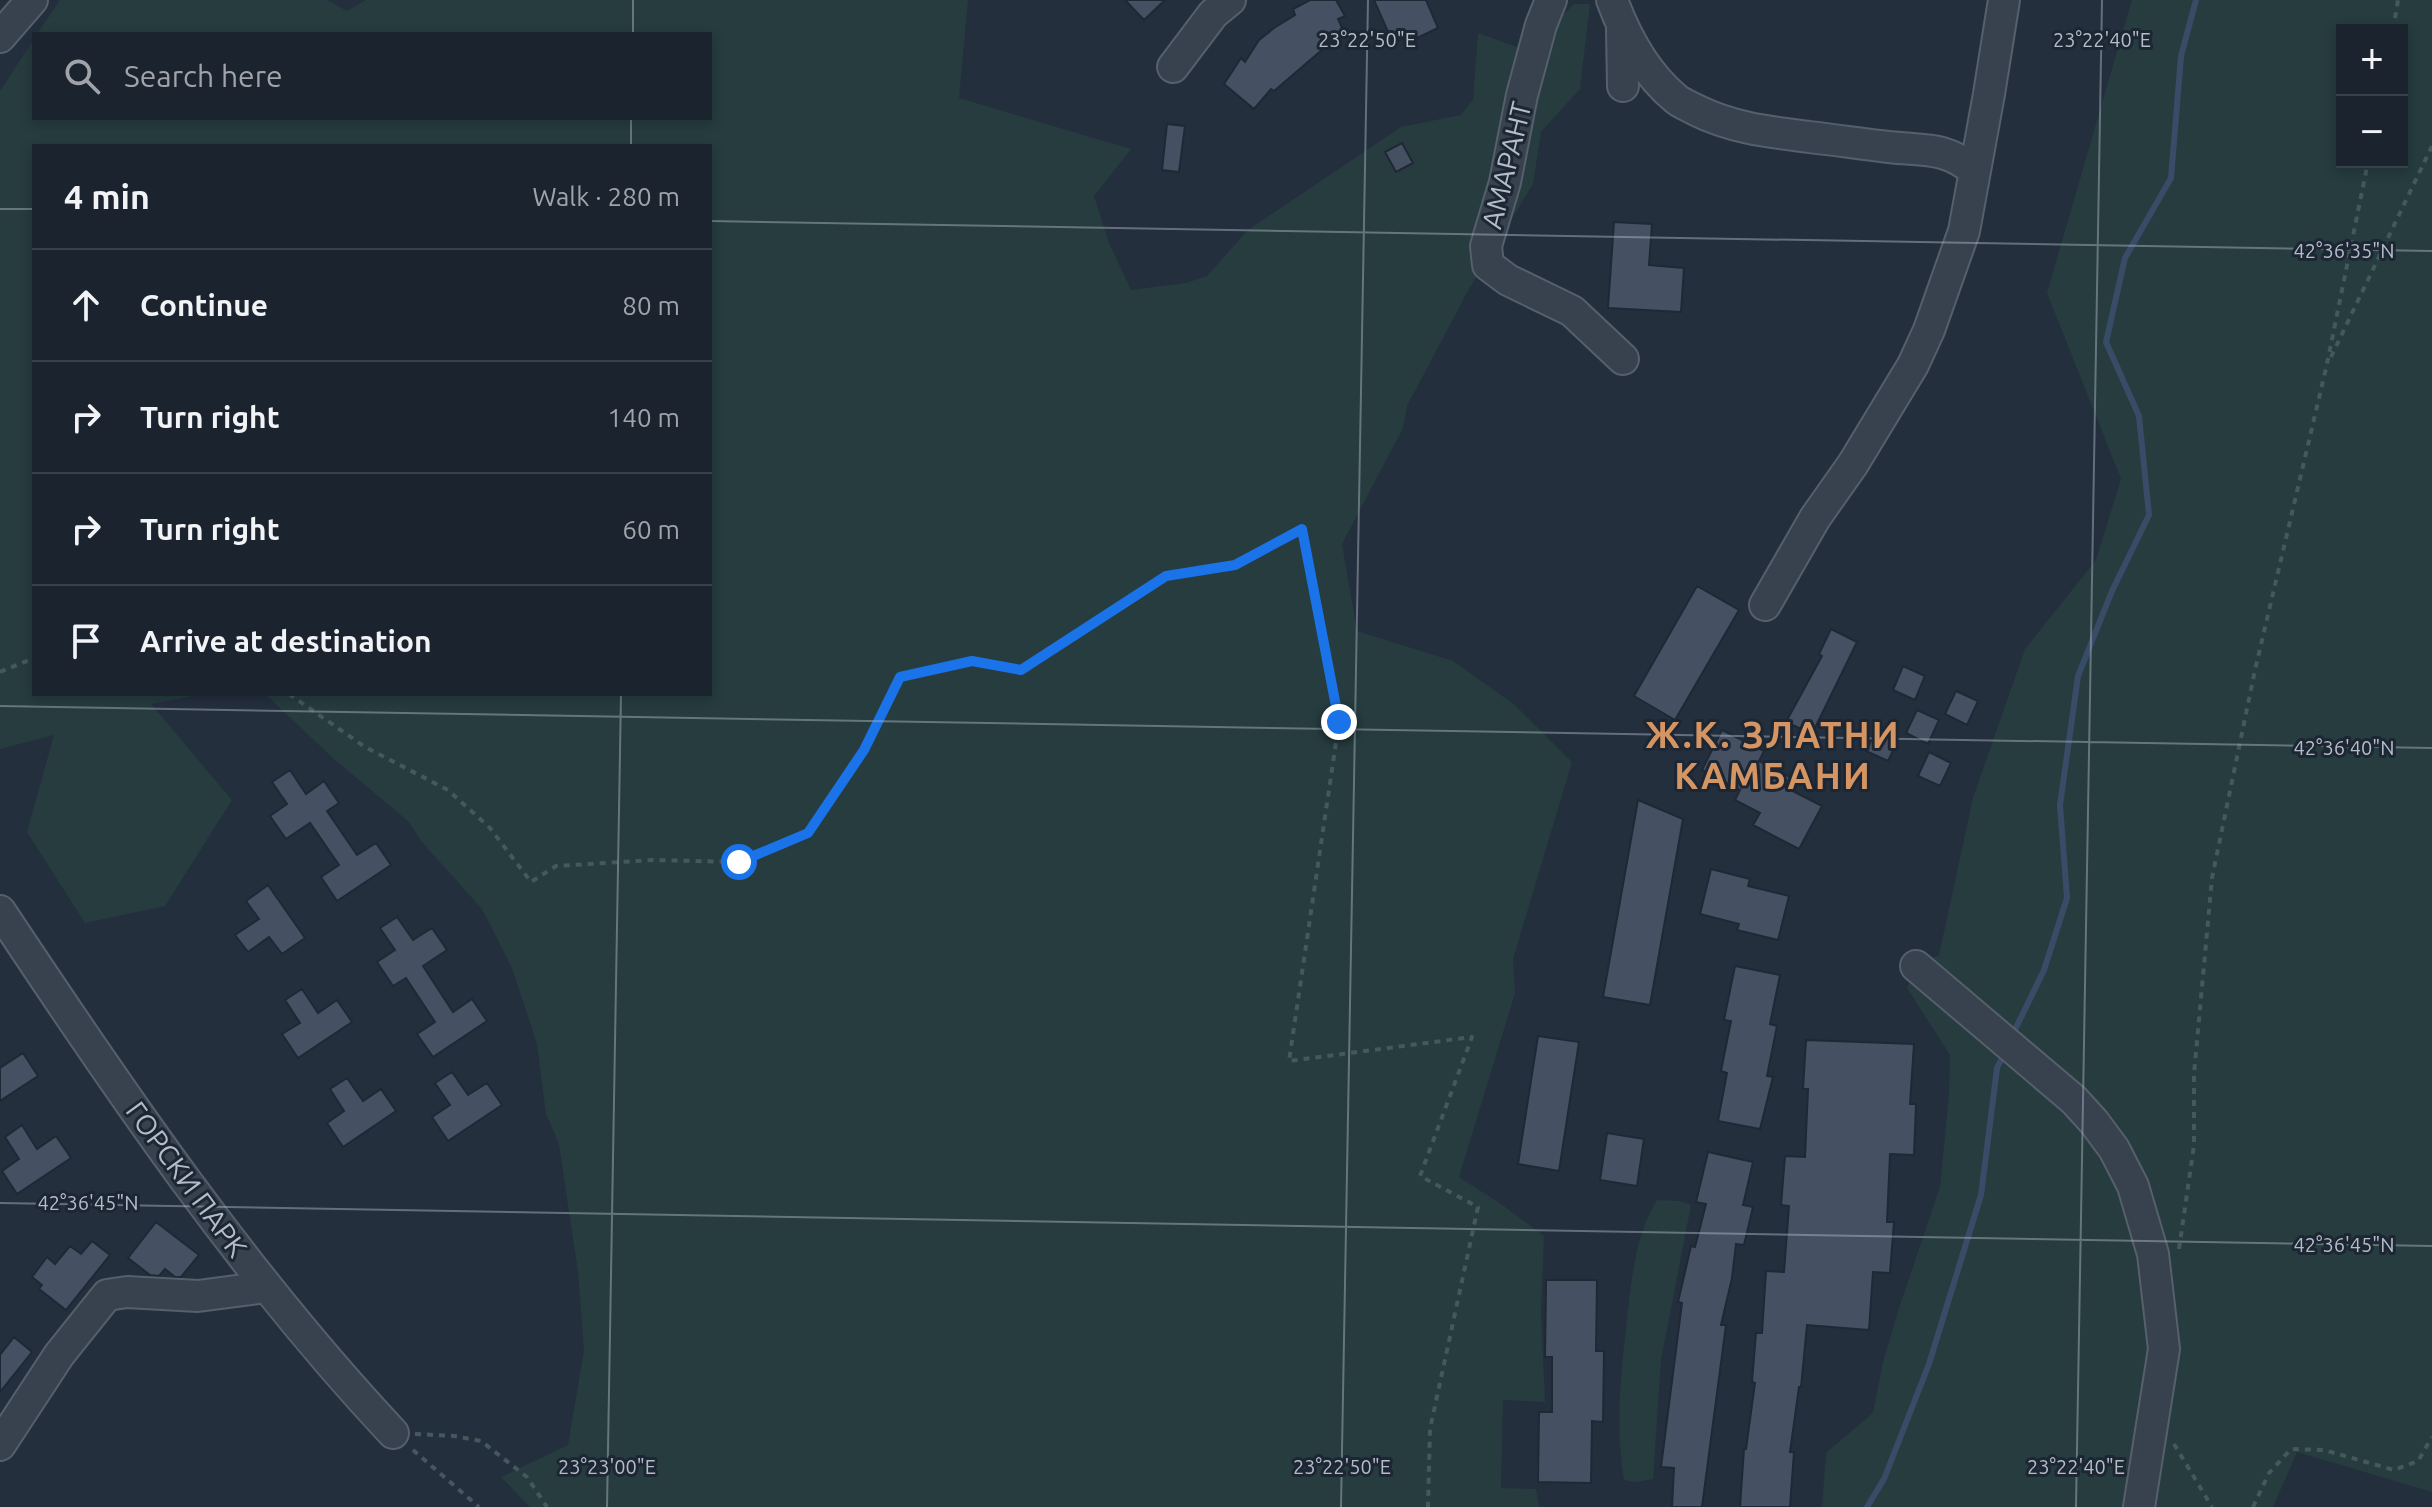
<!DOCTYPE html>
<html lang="en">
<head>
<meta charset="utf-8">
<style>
	body { margin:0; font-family:Ubuntu,sans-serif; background:#282f3a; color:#f1f3f6 }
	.controls { position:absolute; right:24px; top:24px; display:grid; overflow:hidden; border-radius:0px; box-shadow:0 4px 12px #0003 }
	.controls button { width:72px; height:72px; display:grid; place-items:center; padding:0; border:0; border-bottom:2px solid #39404a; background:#1b232e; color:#f1f3f6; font:40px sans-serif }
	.stop { position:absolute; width:24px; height:24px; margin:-18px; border:6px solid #1a73e8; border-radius:50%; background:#fff }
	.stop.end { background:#1a73e8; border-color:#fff; box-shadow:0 2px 8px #0008 }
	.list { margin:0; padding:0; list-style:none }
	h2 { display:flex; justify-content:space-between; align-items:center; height:104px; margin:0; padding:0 32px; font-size:34px }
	h2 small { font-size:26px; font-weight:400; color:#a0a4aa }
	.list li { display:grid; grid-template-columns:52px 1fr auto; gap:24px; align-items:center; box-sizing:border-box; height:112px; padding:0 32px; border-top:2px solid #39404a }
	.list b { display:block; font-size:30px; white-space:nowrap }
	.list em { font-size:26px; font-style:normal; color:#a0a4aa }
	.icon { flex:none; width:44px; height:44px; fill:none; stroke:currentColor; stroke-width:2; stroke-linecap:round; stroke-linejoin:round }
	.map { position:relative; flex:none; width:2432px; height:1507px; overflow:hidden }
	.search { position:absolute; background:#1b232e; box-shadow:0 4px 12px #0003; left:32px; top:32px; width:680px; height:88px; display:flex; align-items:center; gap:20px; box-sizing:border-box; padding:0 28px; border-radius:0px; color:#a0a4aa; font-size:30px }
	.panel { position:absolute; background:#1b232e; box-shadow:0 4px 12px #0003; left:32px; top:144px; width:680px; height:552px; border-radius:0px }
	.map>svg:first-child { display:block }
	.green { fill:#263c3f; fill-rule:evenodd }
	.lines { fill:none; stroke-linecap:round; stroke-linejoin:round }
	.stream { stroke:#394c67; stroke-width:6 }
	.building { fill:#455162; stroke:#1f2835; stroke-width:2 }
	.minor-casing { stroke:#565f6c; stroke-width:34 }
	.path { stroke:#44595c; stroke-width:4; stroke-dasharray:6 6; stroke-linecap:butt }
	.minor { stroke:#38414e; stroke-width:30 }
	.route { stroke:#1a73e8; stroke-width:10 }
	.ticks { fill:none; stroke:#b4bcc9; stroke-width:2; stroke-opacity:0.45 }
	.labels { text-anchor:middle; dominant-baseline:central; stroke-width:6; stroke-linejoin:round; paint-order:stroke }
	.street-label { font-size:28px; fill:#b4bcc9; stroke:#1d2633 }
	.district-label { font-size:36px; font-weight:bold; letter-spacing:2px; fill:#d59563; stroke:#1d2633 }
	.ticks-label { font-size:20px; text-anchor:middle; fill:#b4bcc9; stroke:#1d2633; stroke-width:6; stroke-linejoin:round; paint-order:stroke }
</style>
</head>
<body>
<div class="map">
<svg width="2432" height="1507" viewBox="0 0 2432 1507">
	<rect width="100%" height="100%" fill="#242f3e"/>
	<path class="green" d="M60 0H327L347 11 366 0H968L959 98 1131 149 1094 196 1109 243 1131 290 1186 283 1207 276 1248 230 1401 127 1461 115 1473 100 1478 33 1528 51 1574 4H1590L1580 89 1541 132 1533 184 1469 289 1407 406 1403 428 1342 544 1357 631 1453 661 1515 705 1572 762 1513 959 1515 993 1459 1177 1501 1204 1544 1236 1541 1312 1545 1402 1503 1400 1501 1488 1536 1489 1539 1507H530L501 1477 568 1445 584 1350 578 1272 559 1144 546 1114 537 1044 512 968 482 909 421 841 409 822 334 759 265 694H710V146H34V694H204L151 704 232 800 165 906 85 923 27 832 54 735 0 749V91L34 39V118H710V34H37Z
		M2132 0H2432V1492L2297 1452 2273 1507H1822L1826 1453 1873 1413 1883 1362 1899 1308 1940 1187 1949 1095 1950 1055 1907 988 1917 965 1939 955 1973 798 2025 649 2096 560 2121 479 2047 293ZM2342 30H2402V162H2342Z
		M1657 1200 1679 1201 1691 1205 1661 1360 1653 1479 1636 1482 1624 1480C1615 1427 1621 1372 1627 1319 1632 1278 1635 1236 1657 1200Z"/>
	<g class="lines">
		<path class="stream" d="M2012 1036 2044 970 2067 898 2060 805 2078 676 2112 591 2149 515 2139 416 2106 342 2125 258 2171 178 2181 56 2196 0
			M1867 1507 1884 1479 1929 1364 1981 1195 1997 1068 2004 1054"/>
	</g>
	<path class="building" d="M1125 0H1165L1144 20Z
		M1310 0H1336L1345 16 1338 19 1344 32 1319 45 1323 49 1274 91 1271 89 1254 109 1224 84 1241 58 1245 62 1259 40 1274 28 1295 15 1293 9Z
		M1374 0H1426L1438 28 1417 38 1415 34 1393 43Z
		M1167 124 1185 126 1179 172 1162 170Z
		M1402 143 1413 163 1396 172 1385 152Z
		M1614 222 1652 224 1649 265 1684 268 1681 312 1608 308Z
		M1697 586 1739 610 1675 720 1634 696Z
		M1831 629 1857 642 1812 734 1786 722 1822 656 1819 654Z
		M1903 666 1925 676 1915 700 1893 690Z
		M1956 691 1978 701 1967 725 1945 714Z
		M1917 710 1939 720 1928 744 1906 733Z
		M1877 728 1899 738 1888 761 1866 751Z
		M1722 730 1764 751 1759 761 1790 777 1785 787 1822 806 1799 849 1753 825 1760 813 1735 800 1740 790 1702 770Z
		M1929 752 1951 763 1940 786 1918 776Z
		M290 770 306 794 324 781 339 803 327 811 357 855 376 843 391 865 337 901 321 877 339 865 310 823 286 839 270 816 287 804 272 782Z
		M1638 800 1683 819 1650 1005 1603 997Z
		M1711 869 1750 879 1748 886 1789 896 1778 940 1737 930 1739 924 1700 914Z
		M268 885 305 938 282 954 269 937 248 952 235 935 259 919 246 901Z
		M397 917 413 940 432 928 447 950 423 966 453 1012 472 999 487 1021 433 1057 417 1034 435 1022 406 978 393 986 377 962 395 950 380 928Z
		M1735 966 1780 975 1770 1024 1777 1026 1767 1076 1773 1077 1760 1129 1718 1121 1727 1073 1721 1071 1731 1021 1724 1020Z
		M302 989 318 1013 337 1000 352 1022 298 1058 282 1034 300 1023 285 1000Z
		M1538 1036 1579 1042 1559 1171 1518 1164Z
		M1806 1040 1914 1044 1910 1104H1916L1914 1155 1890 1154 1887 1222H1894L1890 1273 1873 1272 1869 1330 1807 1325 1801 1387H1799L1790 1452H1794L1790 1507H1740L1744 1449H1746L1755 1383 1752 1382 1756 1333H1762L1766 1271 1784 1272 1789 1206 1781 1205 1785 1156 1805 1157 1808 1089H1803Z
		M23 1053 38 1076 0 1101V1068Z
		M452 1072 468 1095 487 1083 502 1105 448 1141 432 1117 450 1105 435 1083Z
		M347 1078 363 1101 381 1089 396 1111 343 1147 327 1123 344 1111 330 1089Z
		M22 1125 37 1149 56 1136 71 1158 17 1194 2 1171 19 1159 5 1137Z
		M1607 1133 1644 1139 1637 1186 1600 1180Z
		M1708 1152 1753 1162 1743 1205 1753 1207 1744 1245 1736 1244 1732 1278 1721 1325H1726L1702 1507H1672L1674 1468 1661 1467 1682 1303 1678 1302 1691 1246 1695 1247 1706 1204 1696 1202Z
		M156 1222 199 1255 181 1277H175L165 1269 159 1276 150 1275 128 1258Z
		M92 1241 110 1255 66 1310 39 1289 42 1285 32 1277 47 1257 55 1264 70 1246 81 1254Z
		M1546 1280H1597L1596 1351H1604L1603 1422 1592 1421 1591 1483 1538 1482 1539 1412H1552V1357H1545Z
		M14 1337 32 1352 0 1392V1355Z"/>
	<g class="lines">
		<g class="minor-casing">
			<path id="minor" d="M1551 0 1541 25 1522 95 1505 182 1486 246 1488 265 1508 280 1572 311 1623 359
				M1612 0C1625 35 1645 73 1675 98 1680 103 1689 106 1696 110 1732 128 1769 132 1809 137 1836 140 1862 144 1889 147 1924 151 1945 146 1975 171
				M1622 29 1623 86
				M0 37 32 0
				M1173 67 1213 14 1230 0
				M1765 605 1815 518 1853 464 1913 365 1929 330 1964 231 1989 94 2004 0
				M0 911C120 1092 244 1274 393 1433
				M1916 966 2074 1100 2094 1122 2114 1149 2133 1186 2153 1254 2164 1349 2139 1507
				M0 1445 59 1355 107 1295 127 1292 198 1296 266 1287"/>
		</g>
		<path class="path" d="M2393 30 2398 0
			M2331 357 2432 146
			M0 672 34 658
			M289 694 365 747 448 790 490 828 531 882 556 866 652 860 739 862 808 833 864 750 900 677 972 661 1021 670 1166 576 1235 565 1302 529 1339 722 1289 1061 1472 1037 1420 1176 1478 1207 1430 1429 1428 1507
			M2179 1249 2194 1145V1074L2212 878 2255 670 2327 364 2368 162
			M415 1434 454 1436 481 1441 527 1477 547 1507
			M2174 1444 2212 1507
			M413 1450 479 1507
			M2253 1507 2269 1473 2291 1449 2324 1450 2394 1470 2418 1461 2432 1437"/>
		<use href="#minor" class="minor"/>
	</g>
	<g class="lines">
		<path class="route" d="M739 862 808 833 864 750 900 677 972 661 1021 670 1166 576 1235 565 1302 529 1339 722"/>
	</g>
	<path class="ticks" d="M633 34V0M631 146V118M0 209H34M710 221 2432 251M0 706 2432 748M0 1203 2432 1246M607 1507 621 694M1341 1507 1368 0M2076 1507 2102 0"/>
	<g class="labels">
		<g class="street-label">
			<text transform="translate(1506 165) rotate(-76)">АМАРАНТ</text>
			<text transform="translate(187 1179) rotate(54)">ГОРСКИ ПАРК</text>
		</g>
		<g class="district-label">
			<text x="1773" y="734">Ж.К. ЗЛАТНИ<tspan x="1773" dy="41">КАМБАНИ</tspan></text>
		</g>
	</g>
	<g class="ticks-label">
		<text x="1367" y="47">23°22'50"E</text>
		<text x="2102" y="47">23°22'40"E</text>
		<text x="2344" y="258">42°36'35"N</text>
		<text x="2344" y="755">42°36'40"N</text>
		<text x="88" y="1210">42°36'45"N</text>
		<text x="2344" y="1252">42°36'45"N</text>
		<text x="607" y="1474">23°23'00"E</text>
		<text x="1342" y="1474">23°22'50"E</text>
		<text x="2076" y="1474">23°22'40"E</text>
	</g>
</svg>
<div class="controls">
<button>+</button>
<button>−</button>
</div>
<div class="stop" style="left:739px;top:862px"></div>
<div class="stop end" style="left:1339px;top:722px"></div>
<div class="search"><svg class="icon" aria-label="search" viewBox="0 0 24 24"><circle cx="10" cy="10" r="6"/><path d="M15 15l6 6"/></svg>Search here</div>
<section class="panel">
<h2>4 min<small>Walk · 280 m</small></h2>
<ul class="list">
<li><svg class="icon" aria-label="ahead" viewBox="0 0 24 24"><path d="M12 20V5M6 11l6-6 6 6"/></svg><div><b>Continue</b></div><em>80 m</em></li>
<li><svg class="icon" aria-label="right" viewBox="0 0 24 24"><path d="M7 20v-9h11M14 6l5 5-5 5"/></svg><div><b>Turn right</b></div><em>140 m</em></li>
<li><svg class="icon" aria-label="right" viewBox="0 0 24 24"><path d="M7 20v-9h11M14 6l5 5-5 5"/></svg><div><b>Turn right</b></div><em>60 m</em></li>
<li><svg class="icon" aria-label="arrive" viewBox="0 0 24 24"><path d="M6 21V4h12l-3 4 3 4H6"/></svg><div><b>Arrive at destination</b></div></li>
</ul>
</section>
</div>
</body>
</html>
